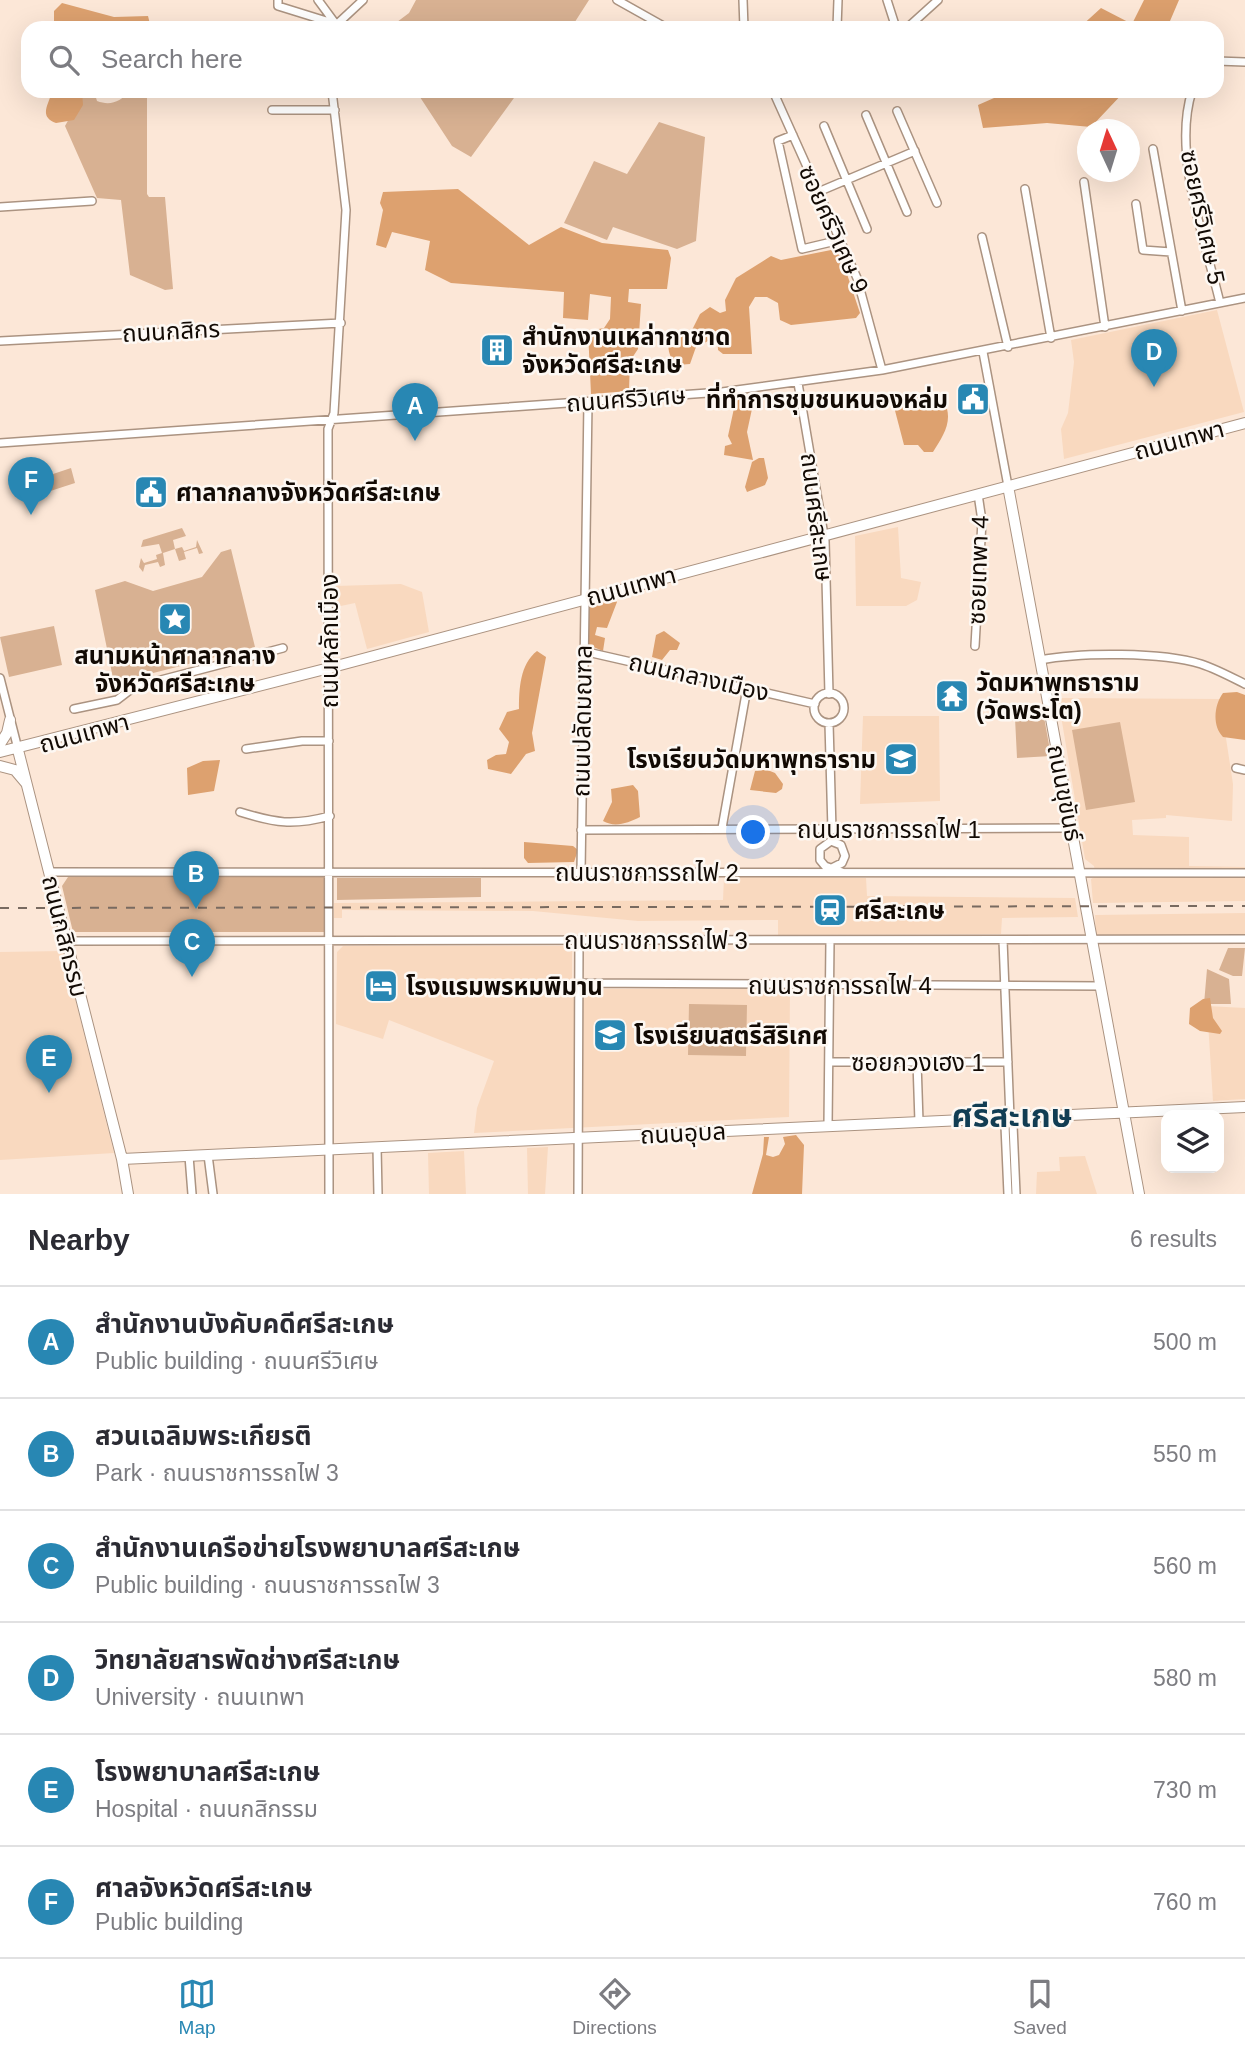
<!DOCTYPE html>
<html lang="en">
<head>
<meta charset="utf-8">
<style>
	body { margin:0; font-family:Arial,"Noto Sans Thai",sans-serif; background:#f7f7f7; color:#2b2b33 }
	.controls { position:absolute; right:21px; bottom:21px; display:grid; overflow:hidden; border-radius:14px; box-shadow:0 7px 28px #0002 }
	.controls button { width:63px; height:63px; display:grid; place-items:center; padding:0; border:0; border-bottom:2px solid #e1e1e2; background:#fff; color:#2b2b33; font:35px sans-serif }
	.compass { position:absolute; left:1077px; top:119px; width:63px; height:63px; border-radius:50%; background:#fff; box-shadow:0 7px 28px #0002; rotate:356deg }
	.you { position:absolute; left:754px; top:833px; width:24px; height:24px; margin:-18px; border:5px solid #fff; border-radius:50%; background:#1a73e8; box-shadow:0 0 0 10px #1a73e833 }
	.badge { display:grid; place-items:center; width:46px; height:46px; border-radius:50%; background:#2887b3; color:#fff; font-size:23px; font-weight:700 }
	.pin { position:absolute; translate:-50% -58px; filter:drop-shadow(0 2px 4px #0008) }
	.pin::after { content:''; position:absolute; top:37px; width:24px; height:21px; background:inherit; clip-path:polygon(0 0,100% 0,50% 100%) }
	.list { margin:0; padding:0; list-style:none }
	h2 { display:flex; justify-content:space-between; align-items:center; height:91px; margin:0; padding:0 28px; font-size:30px }
	h2 small { font-size:23px; font-weight:400; color:#7c7c81 }
	.list li { display:grid; grid-template-columns:46px 1fr auto; gap:21px; align-items:center; box-sizing:border-box; height:112px; padding:0 28px; border-top:2px solid #e1e1e2 }
	.list b { display:block; font-size:26px; white-space:nowrap }
	.list p { margin:0; font-size:23px; white-space:nowrap; color:#7c7c81 }
	.list em { font-size:23px; font-style:normal; color:#7c7c81 }
	.icon { flex:none; width:38px; height:38px; fill:none; stroke:currentColor; stroke-width:2; stroke-linecap:round; stroke-linejoin:round }
	.map { position:relative; flex:none; width:1245px; height:1194px; overflow:hidden }
	.search { position:absolute; background:#fff; box-shadow:0 7px 28px #0002; left:21px; right:21px; top:21px; height:77px; display:flex; align-items:center; gap:18px; box-sizing:border-box; padding:0 24px; border-radius:21px; color:#7c7c81; font-size:26px }
	.sheet { height:763px; background:#fff }
	nav { display:flex; justify-content:space-around; align-items:center; box-sizing:border-box; height:98px; border-top:2px solid #e1e1e2; background:#fff; font-size:19px; color:#7c7c81 }
	nav a { display:grid; justify-items:center; gap:4px }
	nav .on { color:#2887b3 }
	.map>svg:first-child { display:block }
	.built { fill:#f9d9bf }
	.green { fill:#d8b192 }
	.forest { fill:#dda16f }
	.water { fill:#db9f6d }
	.lines { fill:none; stroke-linecap:round; stroke-linejoin:round }
	.minor-casing { stroke:#ab9381; stroke-width:10 }
	.major-casing { stroke:#ab9381; stroke-width:12 }
	.minor { stroke:#fff; stroke-width:7 }
	.major { stroke:#fff; stroke-width:10 }
	.rail { stroke:#786a60; stroke-width:2; stroke-dasharray:9 9; stroke-linecap:butt }
	.labels { text-anchor:middle; dominant-baseline:central; stroke-width:5; stroke-linejoin:round; paint-order:stroke }
	.street-label { font-size:24px; fill:#120a04; stroke:#fdf8f3 }
	.poi-label { font-size:24px; font-weight:bold; fill:#120a04; stroke:#fdf8f3; text-anchor:start }
	.district-label { font-size:32px; font-weight:bold; fill:#113d53; stroke:#fdf8f3 }
</style>
</head>
<body>
<div class="map">
<svg width="1245" height="1194" viewBox="0 0 1245 1194">
	<rect width="100%" height="100%" fill="#fce7d7"/>
	<path class="built" d="M1217 310 1244 412 1064 459 1061 429 1068 413 1074 362 1071 340Z
		M898 527 901 578 921 582 917 600 906 606H856L855 536Z
		M401 584 422 592 429 632 367 649 355 603 336 607V586Z
		M1058 698 1220 699 1233 784 1232 821 1166 815V818L1132 820 1133 835 1189 837V866L1245 867V901L1093 903 1091 879 1096 876 1094 866 1085 859Z
		M863 716H939L940 801 860 804Z
		M773 876 866 878 867 896 1075 898 1078 917 1002 918 1001 934 778 935V920L638 921 533 911 342 910V918H334V903L723 900 724 877Z
		M1245 913V936L1096 937 1095 915Z
		M343 946H563L572 950V989H790L789 1117 474 1133 477 1108 494 1061 389 1020 383 1039 336 1024 337 952Z
		M63 951 114 1153 0 1160V952Z
		M1207 1006 1245 1008V1099L1213 1101Z
		M548 1147 545 1194H528L527 1148Z
		M464 1151 466 1194H429L428 1153Z
		M1085 1156 1097 1194H1036L1037 1172 1060 1171 1059 1157Z"/>
	<path class="green" d="M416 0H589L571 28H389L409 13Z
		M77 91H94L97 101C110 106 121 102 129 91H147V194L149 197H165L173 289 165 290 130 275 121 200 97 198 65 126 79 101Z
		M416 91H519L471 157 452 146Z
		M659 122 705 137 696 241 677 249 613 227 607 240 564 223 594 161 627 174Z
		M71 468 75 483 35 496 29 494 26 483Z
		M182 528 186 536 173 540 175 549 182 547 184 551 196 547 197 540 203 553 199 554 197 548 184 552 186 559 179 561 175 549 163 553 165 565 160 567 158 562 145 565 143 572 139 567 141 558 144 563 157 559 156 555 162 553 159 544 141 547 143 540Z
		M231 549 255 647 114 683 95 590 125 581 153 591 202 577 221 552Z
		M54 626 62 665 9 677 0 637Z
		M1044 717 1051 756 1017 758 1015 718Z
		M1120 722 1135 802 1086 810 1072 730Z
		M68 877H324V932H73L62 886Z
		M337 878H481V897L337 900Z
		M1228 948H1245L1242 976H1233L1219 970Z
		M1207 969 1229 979 1231 1004H1204Z
		M689 1004 747 1005 746 1056 688 1055Z"/>
	<path class="forest" d="M62 3 114 17 148 16 151 28H54V11Z
		M52 91H82L83 105 74 120 56 123C38 116 49 105 52 91Z
		M458 189 529 245 561 227 602 243 668 250 671 258 667 289H629L628 302 641 304 638 349 630 361 629 391 591 394 588 331 604 328 610 319 611 297 590 294 588 320 563 318 564 292 451 283 425 270 430 241 392 232 386 248 376 245 383 210 380 203 383 192Z
		M831 250 841 256 860 313 856 318 791 325 780 320 778 303 767 297H755L749 307 752 354H723L718 350 717 332 711 329 706 330 708 341 696 347 690 364 677 365C670 359 666 348 670 338L692 330 700 314 710 307 720 313 726 311 725 300 736 278 771 256 781 260Z
		M755 395 747 432 753 460 724 455 725 446 732 444 728 436 736 399 738 396Z
		M927 395 943 399C955 420 943 436 933 452H924L918 445H904L893 403Z
		M759 458H764L768 478 765 485 747 492 745 487 752 462Z
		M614 598 617 602 607 628 597 627 595 635 605 638 603 651 586 644 587 606Z
		M664 631 680 643 677 650H670L662 660 652 657 656 635Z
		M537 651 546 657 532 733 535 751 526 754 511 774 488 769 487 760 496 755 506 754 509 742 499 729 507 712 519 709C519 689 520 664 537 651Z
		M1237 692 1245 695V740L1223 737C1212 726 1214 705 1223 693Z
		M220 760 214 791 188 795 187 768 203 761Z
		M765 769 775 773 783 784 782 789 776 793 750 790 755 771Z
		M633 785 638 791 640 817C628 823 615 828 603 821L612 802 611 789Z
		M524 842 573 846 578 850 574 862 528 863 524 858Z
		M1210 998 1213 1018 1222 1031 1220 1034 1200 1031 1189 1024 1190 1008 1203 999Z
		M796 1135 804 1145 802 1194H752L763 1154 764 1137H769L766 1155 773 1157 779 1155 785 1144 783 1137Z"/>
	<path class="water" d="M1144 0H1179L1167 28H1079L1101 8 1132 24Z
		M1010 91H1125L1091 127 1047 123 983 128 978 105Z"/>
	<g class="lines">
		<g class="minor-casing">
			<path id="minor" d="M278 0V6L336 24
				M318 0 335 23
				M617 0 667 28
				M743 0 744 28
				M887 0 896 28
				M334 27 363 0
				M837 28 838 0
				M907 28 938 0
				M1217 61 1245 62
				M773 91 857 278 882 370
				M1192 91C1172 154 1205 239 1220 303
				M272 110H335
				M897 111 937 203
				M866 115 907 212
				M824 126 867 229
				M793 135 778 141 802 249 840 240
				M1153 149 1182 311
				M1084 182 1105 327
				M1025 189 1051 338
				M818 192 915 151
				M1136 204 1143 250 1171 252
				M0 207 92 201
				M982 237 1008 347
				M0 341 341 323
				M983 352 1008 486
				M798 383 825 541 829 694
				M0 443 722 392 882 370 1245 298
				M975 646 982 521 978 494
				M583 651 815 704
				M1040 660C1081 652 1162 652 1201 664 1216 669 1231 677 1245 684
				M0 678 18 749
				M814 708a15 15 0 1 1 30 0a15 15 0 1 1-30 0Z
				M74 709 117 700 134 687 283 648
				M829 723 832 830
				M246 749 302 741H329
				M1236 768 1245 770
				M240 812C276 823 292 826 330 816
				M722 828 747 688
				M581 830 1072 828
				M832 868 842 863 845 856 841 845 831 841 820 849V860L825 866 842 872
				M49 872 1245 873
				M581 872 588 402
				M1003 940 1010 1118 1013 1125 1016 1194
				M66 941 1245 939
				M579 983 1101 986
				M829 1062H1008
				M917 1062 919 1122
				M828 1126 830 940
				M377 1147 378 1194
				M208 1155 213 1194
				M189 1156 192 1194
				M329 1194 328 429 334 413 346 210 332 91
				M578 1194 579 940
				M1008 1194 1005 1126 1010 1118"/>
		</g>
		<g class="major-casing">
			<path id="major" d="M1008 486 1139 1194
				M0 744 7 733 10 720
				M18 750 122 1159 128 1194
				M0 752 329 668 1245 423
				M0 766 15 770 26 783
				M122 1159 1245 1107"/>
		</g>
		<use href="#minor" class="minor"/>
		<use href="#major" class="major"/>
		<path class="rail" d="M0 908 1245 906"/>
	</g>
	<defs>
		<g id="building-square" transform="scale(1.75)"><rect x="-9" y="-9" width="18" height="18" rx="4" fill="#2887b3" stroke="#fdf8f3"/><path d="M-4-6H4V6H1V3H-1V6H-4ZM-2.5-4.3h1.7v1.8h-1.7ZM.8-4.3h1.7v1.8H.8ZM-2.5-1h1.7V.8h-1.7ZM.8-1h1.7V.8H.8Z" fill="#fff"/></g>
		<g id="civic-square" transform="scale(1.75)"><rect x="-9" y="-9" width="18" height="18" rx="4" fill="#2887b3" stroke="#fdf8f3"/><path d="M-.6-6.5H3V-4.5H.6V-3L4-1V1h2V6H-6V1h2V-1L-.6-3ZM-1.2 2.5V6h2.4V2.5Z" fill="#fff"/></g>
		<g id="sight-square" transform="scale(1.75)"><rect x="-9" y="-9" width="18" height="18" rx="4" fill="#2887b3" stroke="#fdf8f3"/><path d="M0-6L1.8-2.2L6-1.7L2.9 1.2L3.7 5.4L0 3.3L-3.7 5.4L-2.9 1.2L-6-1.7L-1.8-2.2Z" fill="#fff"/></g>
		<g id="temple-square" transform="scale(1.75)"><rect x="-9" y="-9" width="18" height="18" rx="4" fill="#2887b3" stroke="#fdf8f3"/><path d="M0-6L5-2H3V0L6.5 2.5H4V6H1.5V3h-3V6H-4V2.5H-6.5L-3 0V-2H-5Z" fill="#fff"/></g>
		<g id="school-square" transform="scale(1.75)"><rect x="-9" y="-9" width="18" height="18" rx="4" fill="#2887b3" stroke="#fdf8f3"/><path d="M0-5L7-2L0 1L-7-2ZM-4 1L0 2.5L4 1V4Q0 6-4 4Z" fill="#fff"/></g>
		<g id="station-square" transform="scale(1.75)"><rect x="-9" y="-9" width="18" height="18" rx="4" fill="#2887b3" stroke="#fdf8f3"/><path d="M-3-6H3Q5-6 5-4V2Q5 4 3 4L4.5 6H3L1.5 4h-3L-3 6H-4.5L-3 4Q-5 4-5 2V-4Q-5-6-3-6ZM-3.5-4v3h7v-3ZM-3.5 1v1.5H-2V1ZM2 1v1.5H3.5V1Z" fill="#fff"/></g>
		<g id="hotel-square" transform="scale(1.75)"><rect x="-9" y="-9" width="18" height="18" rx="4" fill="#2887b3" stroke="#fdf8f3"/><path d="M-6-4.5h1.5V1H6V5H4.5V3h-9V5H-6ZM-4 0a1.8 1.8 0 1 1 3.6 0ZM.5 0V-2.5h3Q6-2.5 6 0Z" fill="#fff"/></g>
	</defs>
	<g fill-rule="evenodd">
		<use href="#building-square" x="497" y="350"/>
		<use href="#civic-square" x="973" y="399"/>
		<use href="#civic-square" x="151" y="492"/>
		<use href="#sight-square" x="175" y="619"/>
		<use href="#temple-square" x="952" y="696"/>
		<use href="#school-square" x="901" y="759"/>
		<use href="#station-square" x="830" y="910"/>
		<use href="#hotel-square" x="381" y="986"/>
		<use href="#school-square" x="610" y="1035"/>
	</g>
	<g class="labels">
		<g class="street-label">
			<text transform="translate(1203 217) rotate(78)">ซอยศรีวิเศษ 5</text>
			<text transform="translate(834 229) rotate(66)">ซอยศรีวิเศษ 9</text>
			<text transform="translate(171 331) rotate(-3)">ถนนกสิกร</text>
			<text transform="translate(626 399) rotate(-4)">ถนนศรีวิเศษ</text>
			<text transform="translate(1179 440) rotate(-15)">ถนนเทพา</text>
			<text transform="translate(817 517) rotate(83)">ถนนศรีสะเกษ</text>
			<text transform="translate(978 570) rotate(-88)">ซอยเทพา 4</text>
			<text transform="translate(631 586) rotate(-15)">ถนนเทพา</text>
			<text transform="translate(329 641) rotate(-90)">ถนนหลักเมือง</text>
			<text transform="translate(699 677) rotate(13)">ถนนกลางเมือง</text>
			<text transform="translate(582 721) rotate(-89)">ถนนปลัดมณฑล</text>
			<text transform="translate(84 733) rotate(-15)">ถนนเทพา</text>
			<text transform="translate(1065 793) rotate(79)">ถนนขุขันธ์</text>
			<text x="889" y="829">ถนนราชการรถไฟ 1</text>
			<text x="647" y="872">ถนนราชการรถไฟ 2</text>
			<text transform="translate(65 936) rotate(76)">ถนนกสิกรรม</text>
			<text x="656" y="940">ถนนราชการรถไฟ 3</text>
			<text x="840" y="985">ถนนราชการรถไฟ 4</text>
			<text x="918" y="1062">ซอยกวงเฮง 1</text>
			<text transform="translate(683 1133) rotate(-3)">ถนนอุบล</text>
		</g>
		<g class="poi-label">
			<text x="522" y="336">สำนักงานเหล่ากาชาด<tspan x="522" dy="28">จังหวัดศรีสะเกษ</tspan></text>
			<text x="948" y="399" text-anchor="end">ที่ทำการชุมชนหนองหล่ม</text>
			<text x="176" y="492">ศาลากลางจังหวัดศรีสะเกษ</text>
			<text x="175" y="655" text-anchor="middle">สนามหน้าศาลากลาง<tspan x="175" dy="28">จังหวัดศรีสะเกษ</tspan></text>
			<text x="976" y="682">วัดมหาพุทธาราม<tspan x="976" dy="28">(วัดพระโต)</tspan></text>
			<text x="876" y="759" text-anchor="end">โรงเรียนวัดมหาพุทธาราม</text>
			<text x="854" y="910">ศรีสะเกษ</text>
			<text x="406" y="986">โรงแรมพรหมพิมาน</text>
			<text x="634" y="1035">โรงเรียนสตรีสิริเกศ</text>
		</g>
		<g class="district-label">
			<text x="1012" y="1116">ศรีสะเกษ</text>
		</g>
	</g>
</svg>
<div class="controls">
<button><svg class="icon" aria-label="layers" viewBox="0 0 24 24"><path d="M12 4l9 5-9 5-9-5zM3 14l9 5 9-5"/></svg></button>
</div>
<svg class="compass" viewBox="-18 -18 36 36"><path d="M0-13l5 13h-10z" fill="#e53935"/><path d="M0 13l5-13h-10z" fill="#7c7c81"/></svg>
<div class="you"></div>
<div class="pin badge" style="left:415px;top:441px">A</div>
<div class="pin badge" style="left:196px;top:909px">B</div>
<div class="pin badge" style="left:192px;top:977px">C</div>
<div class="pin badge" style="left:1154px;top:387px">D</div>
<div class="pin badge" style="left:49px;top:1093px">E</div>
<div class="pin badge" style="left:31px;top:515px">F</div>
<div class="search"><svg class="icon" aria-label="search" viewBox="0 0 24 24"><circle cx="10" cy="10" r="6"/><path d="M15 15l6 6"/></svg>Search here</div>
</div>
<section class="sheet">
<h2>Nearby<small>6 results</small></h2>
<ul class="list">
<li><span class="badge">A</span><div><b>สำนักงานบังคับคดีศรีสะเกษ</b><p>Public building · ถนนศรีวิเศษ</p></div><em>500 m</em></li>
<li><span class="badge">B</span><div><b>สวนเฉลิมพระเกียรติ</b><p>Park · ถนนราชการรถไฟ 3</p></div><em>550 m</em></li>
<li><span class="badge">C</span><div><b>สำนักงานเครือข่ายโรงพยาบาลศรีสะเกษ</b><p>Public building · ถนนราชการรถไฟ 3</p></div><em>560 m</em></li>
<li><span class="badge">D</span><div><b>วิทยาลัยสารพัดช่างศรีสะเกษ</b><p>University · ถนนเทพา</p></div><em>580 m</em></li>
<li><span class="badge">E</span><div><b>โรงพยาบาลศรีสะเกษ</b><p>Hospital · ถนนกสิกรรม</p></div><em>730 m</em></li>
<li><span class="badge">F</span><div><b>ศาลจังหวัดศรีสะเกษ</b><p>Public building</p></div><em>760 m</em></li>
</ul>
</section>
<nav>
<a class="on"><svg class="icon" aria-label="map" viewBox="0 0 24 24"><path d="M3 6l6-2 6 2 6-2v14l-6 2-6-2-6 2zM9 4v14M15 6v14"/></svg>Map</a>
<a><svg class="icon" aria-label="directions" viewBox="0 0 24 24"><path d="M12 3l9 9-9 9-9-9zM9 14v-3h6M13 9l2 2-2 2"/></svg>Directions</a>
<a><svg class="icon" aria-label="saved" viewBox="0 0 24 24"><path d="M7 4h10v16l-5-4-5 4z"/></svg>Saved</a>
</nav>
</body>
</html>
